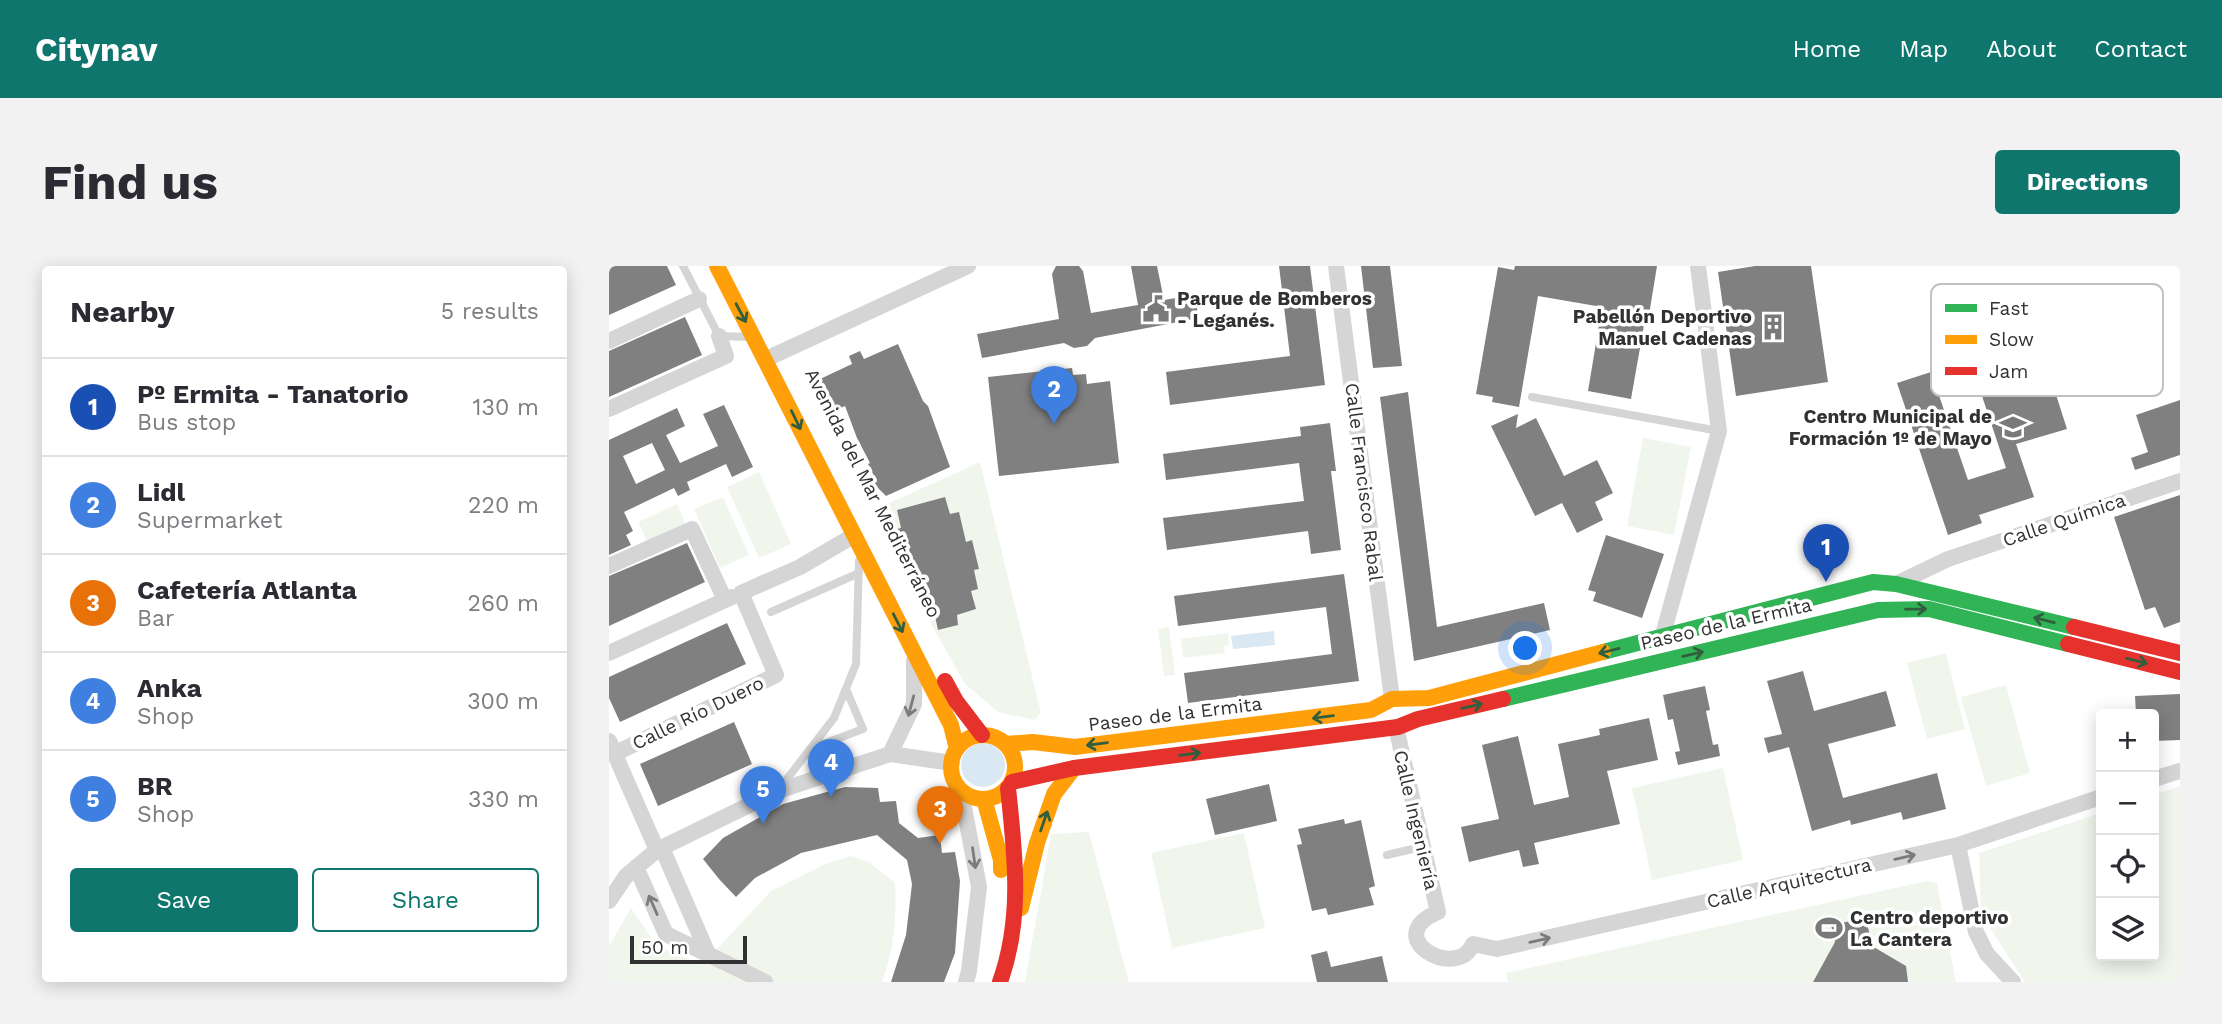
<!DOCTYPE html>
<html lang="en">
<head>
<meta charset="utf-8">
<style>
	body { margin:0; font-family:"Work Sans",sans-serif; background:#f2f2f3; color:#2b2b33 }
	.controls { position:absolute; right:21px; bottom:21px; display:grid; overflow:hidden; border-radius:7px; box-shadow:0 4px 18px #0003 }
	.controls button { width:63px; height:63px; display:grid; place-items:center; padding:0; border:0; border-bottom:2px solid #e1e1e2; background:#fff; color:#2b2b33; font:35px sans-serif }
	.scale { position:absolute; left:21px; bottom:18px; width:117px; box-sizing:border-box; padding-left:7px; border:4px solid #313131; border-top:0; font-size:19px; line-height:24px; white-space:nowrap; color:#313131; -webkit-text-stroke:5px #fff; paint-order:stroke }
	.you { position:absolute; left:917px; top:383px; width:24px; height:24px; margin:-18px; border:5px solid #fff; border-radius:50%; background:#1a73e8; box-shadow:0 0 0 10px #1a73e833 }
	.badge { display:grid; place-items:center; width:46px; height:46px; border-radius:50%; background:#0f766e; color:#fff; font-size:23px; font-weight:700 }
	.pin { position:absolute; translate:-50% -58px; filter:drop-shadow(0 2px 4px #0008) }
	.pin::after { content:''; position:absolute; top:37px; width:24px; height:21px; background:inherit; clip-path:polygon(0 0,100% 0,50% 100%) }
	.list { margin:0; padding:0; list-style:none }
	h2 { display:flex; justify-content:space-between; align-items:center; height:91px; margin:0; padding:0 28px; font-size:30px }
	h2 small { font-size:23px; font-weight:400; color:#7c7c81 }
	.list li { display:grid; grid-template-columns:46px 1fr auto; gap:21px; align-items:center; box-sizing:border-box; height:98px; padding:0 28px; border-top:2px solid #e1e1e2 }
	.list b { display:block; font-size:26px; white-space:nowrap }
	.list p { margin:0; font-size:23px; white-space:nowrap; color:#7c7c81 }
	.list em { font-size:23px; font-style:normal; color:#7c7c81 }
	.actions { display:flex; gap:14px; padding:21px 28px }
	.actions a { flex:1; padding:16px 0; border:2px solid #0f766e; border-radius:7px; text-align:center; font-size:24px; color:#0f766e }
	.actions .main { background:#0f766e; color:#fff }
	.icon { flex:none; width:38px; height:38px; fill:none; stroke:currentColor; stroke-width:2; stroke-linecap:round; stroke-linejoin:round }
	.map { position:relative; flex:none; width:1571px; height:716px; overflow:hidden; border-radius:7px }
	header { display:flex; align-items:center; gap:42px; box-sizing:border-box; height:98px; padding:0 35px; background:#0f766e; color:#fff }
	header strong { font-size:33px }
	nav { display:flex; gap:38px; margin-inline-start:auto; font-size:24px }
	.intro { display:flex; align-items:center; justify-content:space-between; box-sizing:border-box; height:168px; padding:0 42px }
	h1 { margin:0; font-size:49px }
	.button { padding:18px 32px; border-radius:7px; background:#0f766e; color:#fff; font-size:24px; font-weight:700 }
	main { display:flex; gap:42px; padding:0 42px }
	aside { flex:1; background:#fff; border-radius:7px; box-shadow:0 4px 18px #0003 }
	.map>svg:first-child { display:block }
	.green { fill:#f1f6ed; fill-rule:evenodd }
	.water { fill:#dae8f4 }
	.building { fill:#808080; fill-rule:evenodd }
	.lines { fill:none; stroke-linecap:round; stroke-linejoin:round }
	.lane { stroke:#d5d5d5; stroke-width:8 }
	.street { stroke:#d5d5d5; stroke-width:16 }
	.fast { stroke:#30b455; stroke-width:16 }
	.slow { stroke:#ff9f0a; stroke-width:16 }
	.jam { stroke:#e5322d; stroke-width:16 }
	.oneway { stroke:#315f3e }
	.oneway2 { stroke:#7b7b7b }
	.labels { text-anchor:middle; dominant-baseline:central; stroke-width:7; stroke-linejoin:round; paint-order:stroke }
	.poi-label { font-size:19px; font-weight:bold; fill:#313131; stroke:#fff; text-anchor:start }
	.street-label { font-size:19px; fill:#313131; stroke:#fff }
	.key { fill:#fff; stroke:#c1c1c1; stroke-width:2 }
	.key-label { font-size:19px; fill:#313131 }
</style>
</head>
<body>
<header>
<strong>Citynav</strong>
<nav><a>Home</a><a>Map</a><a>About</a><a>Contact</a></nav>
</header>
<div class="intro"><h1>Find us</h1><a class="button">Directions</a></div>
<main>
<aside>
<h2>Nearby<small>5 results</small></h2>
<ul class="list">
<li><span class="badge" style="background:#1a4fb4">1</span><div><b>Pº Ermita - Tanatorio</b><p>Bus stop</p></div><em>130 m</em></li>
<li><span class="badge" style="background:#3f7fe0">2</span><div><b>Lidl</b><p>Supermarket</p></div><em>220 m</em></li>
<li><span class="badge" style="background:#e8710a">3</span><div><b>Cafetería Atlanta</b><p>Bar</p></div><em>260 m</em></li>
<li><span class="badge" style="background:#3f7fe0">4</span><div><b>Anka</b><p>Shop</p></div><em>300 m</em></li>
<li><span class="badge" style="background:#3f7fe0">5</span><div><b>BR</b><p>Shop</p></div><em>330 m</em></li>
</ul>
<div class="actions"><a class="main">Save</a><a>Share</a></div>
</aside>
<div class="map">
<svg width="1571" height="716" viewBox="0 0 1571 716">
	<rect width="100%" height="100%" fill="#fff"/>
	<path class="green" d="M1034 172 1082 181 1065 269 1018 260Z
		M371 196 432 447 425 454 389 446 356 418 309 335 265 244ZM336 231 341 248 350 247 357 276 363 275 370 302 365 304 362 325 367 343 348 349 349 359 329 364 325 336 314 338 306 311 299 312 293 283H288L284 264 292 262 288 244Z
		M150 206 182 278 150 292 118 221Z
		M114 231 140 289 111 302 85 243Z
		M68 238 76 257 38 275 29 256Z
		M560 361 566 409 555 410 549 363Z
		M619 367 620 379 615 380 616 387 574 392 572 373Z
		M1337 387 1356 463 1318 473 1298 397Z
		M1397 419 1421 507 1377 520 1352 431Z
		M1114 502 1134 594 1043 614 1023 522Z
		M1571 520V716H1416L1372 648 1370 587 1492 547V690H1545V529Z
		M480 566 520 716H416L442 568Z
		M635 567 656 662 563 682 542 587Z
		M242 590 260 596 286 617C288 652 285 683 273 716H0V680L22 642 48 680 93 699 162 625 216 598Z
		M1318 615 1328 617 1347 716H899L897 707Z"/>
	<path class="water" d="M665 365 666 379 624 383 622 370Z
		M352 499a22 22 0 1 1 44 0a22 22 0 1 1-44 0Z"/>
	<path class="building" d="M0 0H58L67 19 0 49Z
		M447 0H470L474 5 482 47 529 39 522 0H548L555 34 585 29 590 52 486 72 478 80 465 82 455 77 373 92 368 68 450 53 443 8Z
		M670 0H701L716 119 561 139 557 106 681 90Z
		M752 0H781L793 100 764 102Z
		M906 0H1048L1040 49 1037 48 1022 133 979 125 993 41 929 30 910 141 883 136 884 131 867 128 889 1 905 4Z
		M1146 0H1202L1219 116 1127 130 1109 6Z
		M76 51 93 89 0 131V85Z
		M1427 66 1458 163 1407 178 1425 231 1370 249 1373 257 1339 269 1288 117 1322 106 1359 214 1397 202 1360 91Z
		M289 78 314 135 319 140 341 201 277 230 261 214 265 210 259 198 261 197 248 172 236 140 224 145 209 114 243 98 240 90 251 85 255 93Z
		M463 102 464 109 477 108 478 118 501 115 510 197 390 210 379 111Z
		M799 126 828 361 935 337 941 364 805 395 771 131Z
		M1571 134V189L1526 204 1522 192 1539 186 1527 149Z
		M115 139 144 201 123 211 117 198 78 216 81 224 69 230 65 222 15 246 24 265 17 269 22 279 0 289V174L68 142 76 160 57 169 71 197 109 180 94 148ZM43 177 56 204 27 218 14 190Z
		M909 148 907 162 927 152 955 210 988 194 1004 227 986 236 994 254 968 267 953 237 926 250 882 160Z
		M721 157 727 205H722L732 284 702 288 699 265 558 284 554 252 695 235 690 197 557 214 554 188 692 170 691 161Z
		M1571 229V356L1555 362 1546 341 1536 344 1505 251Z
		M336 231 341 248 350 246 357 276 363 274 370 303 365 304 369 323 362 325 367 343 348 349 349 359 329 364 323 336 314 339 306 311 299 313 293 283 289 284 284 264 292 262 288 244Z
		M997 269 1055 288 1033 352 984 335 987 326 979 324Z
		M78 277 96 316 0 360V310Z
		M735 308 750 415 579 437 575 407 723 388 717 341 569 360 565 330Z
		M118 357 137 398 11 456 0 432V411Z
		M1194 405 1205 445 1277 425 1287 460 1219 478 1234 532 1328 507 1337 543 1294 554 1292 546 1242 559 1241 554 1203 565 1180 481 1159 487 1155 472 1173 468 1158 415Z
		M1096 420 1101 444 1097 445 1104 479 1109 478 1111 490 1069 499 1066 486 1071 485 1064 453 1059 454 1054 429Z
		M1571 428V474L1545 475V448H1527L1526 430Z
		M1040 452 1049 494 998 505 1011 558 925 577 930 598 914 601 910 584 860 596 852 561 890 553 873 479 909 470 925 539 960 531 949 478 991 469 990 463Z
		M125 456 143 498 49 540 31 498Z
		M660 518 668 555 606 569 597 533Z
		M236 521 269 522 271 536 287 535 290 557 309 572 331 569 333 587 346 586 351 615 346 687 335 716H282L297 669 303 618 298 594 268 569 192 587 146 612 127 631 110 613 94 593 114 572 174 538Z
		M735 553 736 558 752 554 766 620 760 622 765 639 719 649 717 642 703 645 688 579 693 578 689 563Z
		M1257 652 1263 680 1297 700 1299 716H1204L1226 676 1222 659Z
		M718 685 722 701 773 690 779 716H708L702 689Z"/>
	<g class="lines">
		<path class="lane" d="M74 0 110 70 140 71
			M923 131 1110 165
			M162 346 250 307
			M201 483 254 463 237 423
			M171 522 225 452 247 398 250 295
			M778 589 812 581"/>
		<path class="street" d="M727 0 783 433
			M0 75 90 33
			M157 93 359 0
			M0 143 117 90 110 70
			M0 300 83 263 116 334
			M1287 318 1339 293 1571 215
			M1053 372 1110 165 1089 0
			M0 387 123 331
			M787 461 829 646C770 671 848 716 864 678L888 683 1349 579 1492 531
			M0 475 48 584
			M5 488 167 409 132 327 191 301 244 270
			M281 488 305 438V395
			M1545 513 1571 505
			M352 525 370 621 360 705 357 716
			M1349 579 1367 666 1378 688 1404 716
			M53 582 99 688
			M27 601 57 668 156 716
			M0 635 17 610 48 584 169 525 281 488 343 497"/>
		<path class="fast" d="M994 386 1264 316 1287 318 1465 361
			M894 433 1269 344 1320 343 1459 378"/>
		<path class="slow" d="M108 0 342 459 348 483
			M342 501a32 32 0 1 1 64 0a32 32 0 1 1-64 0Z
			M396 478 424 476 466 481 762 444 783 433 820 432 994 386
			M375 533 392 594V604
			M412 642 428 577 445 528 465 502"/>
		<path class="jam" d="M1465 361 1571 387
			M1459 378 1571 406
			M336 415 347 435 373 469
			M403 516 465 502 789 461 809 453 894 433
			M391 716C414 652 406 588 399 522"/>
	</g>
	<defs><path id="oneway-shaft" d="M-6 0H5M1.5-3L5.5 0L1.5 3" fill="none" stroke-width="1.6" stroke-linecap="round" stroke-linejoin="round" transform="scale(1.75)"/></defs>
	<g class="oneway">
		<use href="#oneway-shaft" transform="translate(132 47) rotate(62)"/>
		<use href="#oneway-shaft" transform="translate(187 154) rotate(64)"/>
		<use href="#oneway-shaft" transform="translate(1307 343) rotate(-1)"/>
		<use href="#oneway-shaft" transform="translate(1435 354) rotate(-166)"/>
		<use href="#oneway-shaft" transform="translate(289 357) rotate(63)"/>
		<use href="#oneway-shaft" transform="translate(1000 385) rotate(166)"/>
		<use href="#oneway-shaft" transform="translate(1084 388) rotate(-13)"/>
		<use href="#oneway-shaft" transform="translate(1528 395) rotate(14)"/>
		<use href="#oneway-shaft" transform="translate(863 440) rotate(-13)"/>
		<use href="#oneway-shaft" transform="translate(714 451) rotate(173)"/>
		<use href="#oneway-shaft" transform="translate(488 478) rotate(173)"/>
		<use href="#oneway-shaft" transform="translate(581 488) rotate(-7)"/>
		<use href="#oneway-shaft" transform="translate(435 555) rotate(-71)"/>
	</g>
	<g class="oneway2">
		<use href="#oneway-shaft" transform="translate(302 440) rotate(105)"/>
		<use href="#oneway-shaft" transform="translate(1296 591) rotate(-13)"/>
		<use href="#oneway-shaft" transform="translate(365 592) rotate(82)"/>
		<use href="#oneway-shaft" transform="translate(44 639) rotate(-114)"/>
		<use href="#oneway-shaft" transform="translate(931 674) rotate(-13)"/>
	</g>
	<defs>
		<g id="civic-bare" transform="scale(2.1)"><path d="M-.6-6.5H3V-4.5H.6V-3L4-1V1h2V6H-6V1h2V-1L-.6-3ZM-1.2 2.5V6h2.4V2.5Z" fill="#797979" stroke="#fff" stroke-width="2.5" paint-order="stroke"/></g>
		<g id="building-bare" transform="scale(2.1)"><path d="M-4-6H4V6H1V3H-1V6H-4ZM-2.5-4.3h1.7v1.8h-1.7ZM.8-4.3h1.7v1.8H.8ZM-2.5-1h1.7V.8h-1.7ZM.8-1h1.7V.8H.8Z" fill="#797979" stroke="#fff" stroke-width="2.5" paint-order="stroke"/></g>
		<g id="university-bare" transform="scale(2.1)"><path d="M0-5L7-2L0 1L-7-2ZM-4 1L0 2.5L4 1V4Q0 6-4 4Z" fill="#797979" stroke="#fff" stroke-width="2.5" paint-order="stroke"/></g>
		<g id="stadium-bare" transform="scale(2.1)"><path d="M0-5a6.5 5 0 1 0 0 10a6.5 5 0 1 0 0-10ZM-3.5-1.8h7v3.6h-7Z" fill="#797979" stroke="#fff" stroke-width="2.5" paint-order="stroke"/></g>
	</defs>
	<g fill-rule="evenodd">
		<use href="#civic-bare" x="547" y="43"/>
		<use href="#building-bare" x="1164" y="61"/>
		<use href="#university-bare" x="1404" y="161"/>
		<use href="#stadium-bare" x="1220" y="662"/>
	</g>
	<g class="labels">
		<g class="poi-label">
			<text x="568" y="32">Parque de Bomberos<tspan x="568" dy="22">- Leganés.</tspan></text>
			<text x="1143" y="50" text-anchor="end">Pabellón Deportivo<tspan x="1143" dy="22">Manuel Cadenas</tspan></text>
			<text x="1383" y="150" text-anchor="end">Centro Municipal de<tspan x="1383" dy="22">Formación 1º de Mayo</tspan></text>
			<text x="1241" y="651">Centro deportivo<tspan x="1241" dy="22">La Cantera</tspan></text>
		</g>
		<g class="street-label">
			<text transform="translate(755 216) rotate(83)">Calle Francisco Rabal</text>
			<text transform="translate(264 227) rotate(63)">Avenida del Mar Mediterráneo</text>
			<text transform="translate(1455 254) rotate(-19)">Calle Química</text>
			<text transform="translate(1117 358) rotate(-13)">Paseo de la Ermita</text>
			<text transform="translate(89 447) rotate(-26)">Calle Río Duero</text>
			<text transform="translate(566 448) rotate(-7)">Paseo de la Ermita</text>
			<text transform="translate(807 554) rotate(77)">Calle Ingeniería</text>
			<text transform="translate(1180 617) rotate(-13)">Calle Arquitectura</text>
		</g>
	</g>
	<rect x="1322" y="18" width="232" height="112" rx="10" class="key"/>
	<rect x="1336" y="38" width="32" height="8" fill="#30b455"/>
	<rect x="1336" y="69" width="32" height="9" fill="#ff9f0a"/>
	<rect x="1336" y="101" width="32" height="8" fill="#e5322d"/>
	<g class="key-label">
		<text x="1380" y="49">Fast</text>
		<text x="1380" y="80">Slow</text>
		<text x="1380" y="112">Jam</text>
	</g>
</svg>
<div class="controls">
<button>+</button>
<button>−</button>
<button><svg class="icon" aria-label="locate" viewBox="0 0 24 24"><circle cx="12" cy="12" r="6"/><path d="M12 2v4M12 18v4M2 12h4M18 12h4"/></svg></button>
<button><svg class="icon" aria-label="layers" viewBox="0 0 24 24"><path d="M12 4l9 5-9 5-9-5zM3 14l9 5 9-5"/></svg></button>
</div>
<div class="scale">50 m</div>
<div class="you"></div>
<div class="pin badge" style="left:1217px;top:316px;background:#1a4fb4">1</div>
<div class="pin badge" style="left:445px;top:158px;background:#3f7fe0">2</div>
<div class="pin badge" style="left:331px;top:578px;background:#e8710a">3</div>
<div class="pin badge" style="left:222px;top:531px;background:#3f7fe0">4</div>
<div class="pin badge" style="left:154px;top:558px;background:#3f7fe0">5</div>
</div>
</main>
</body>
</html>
